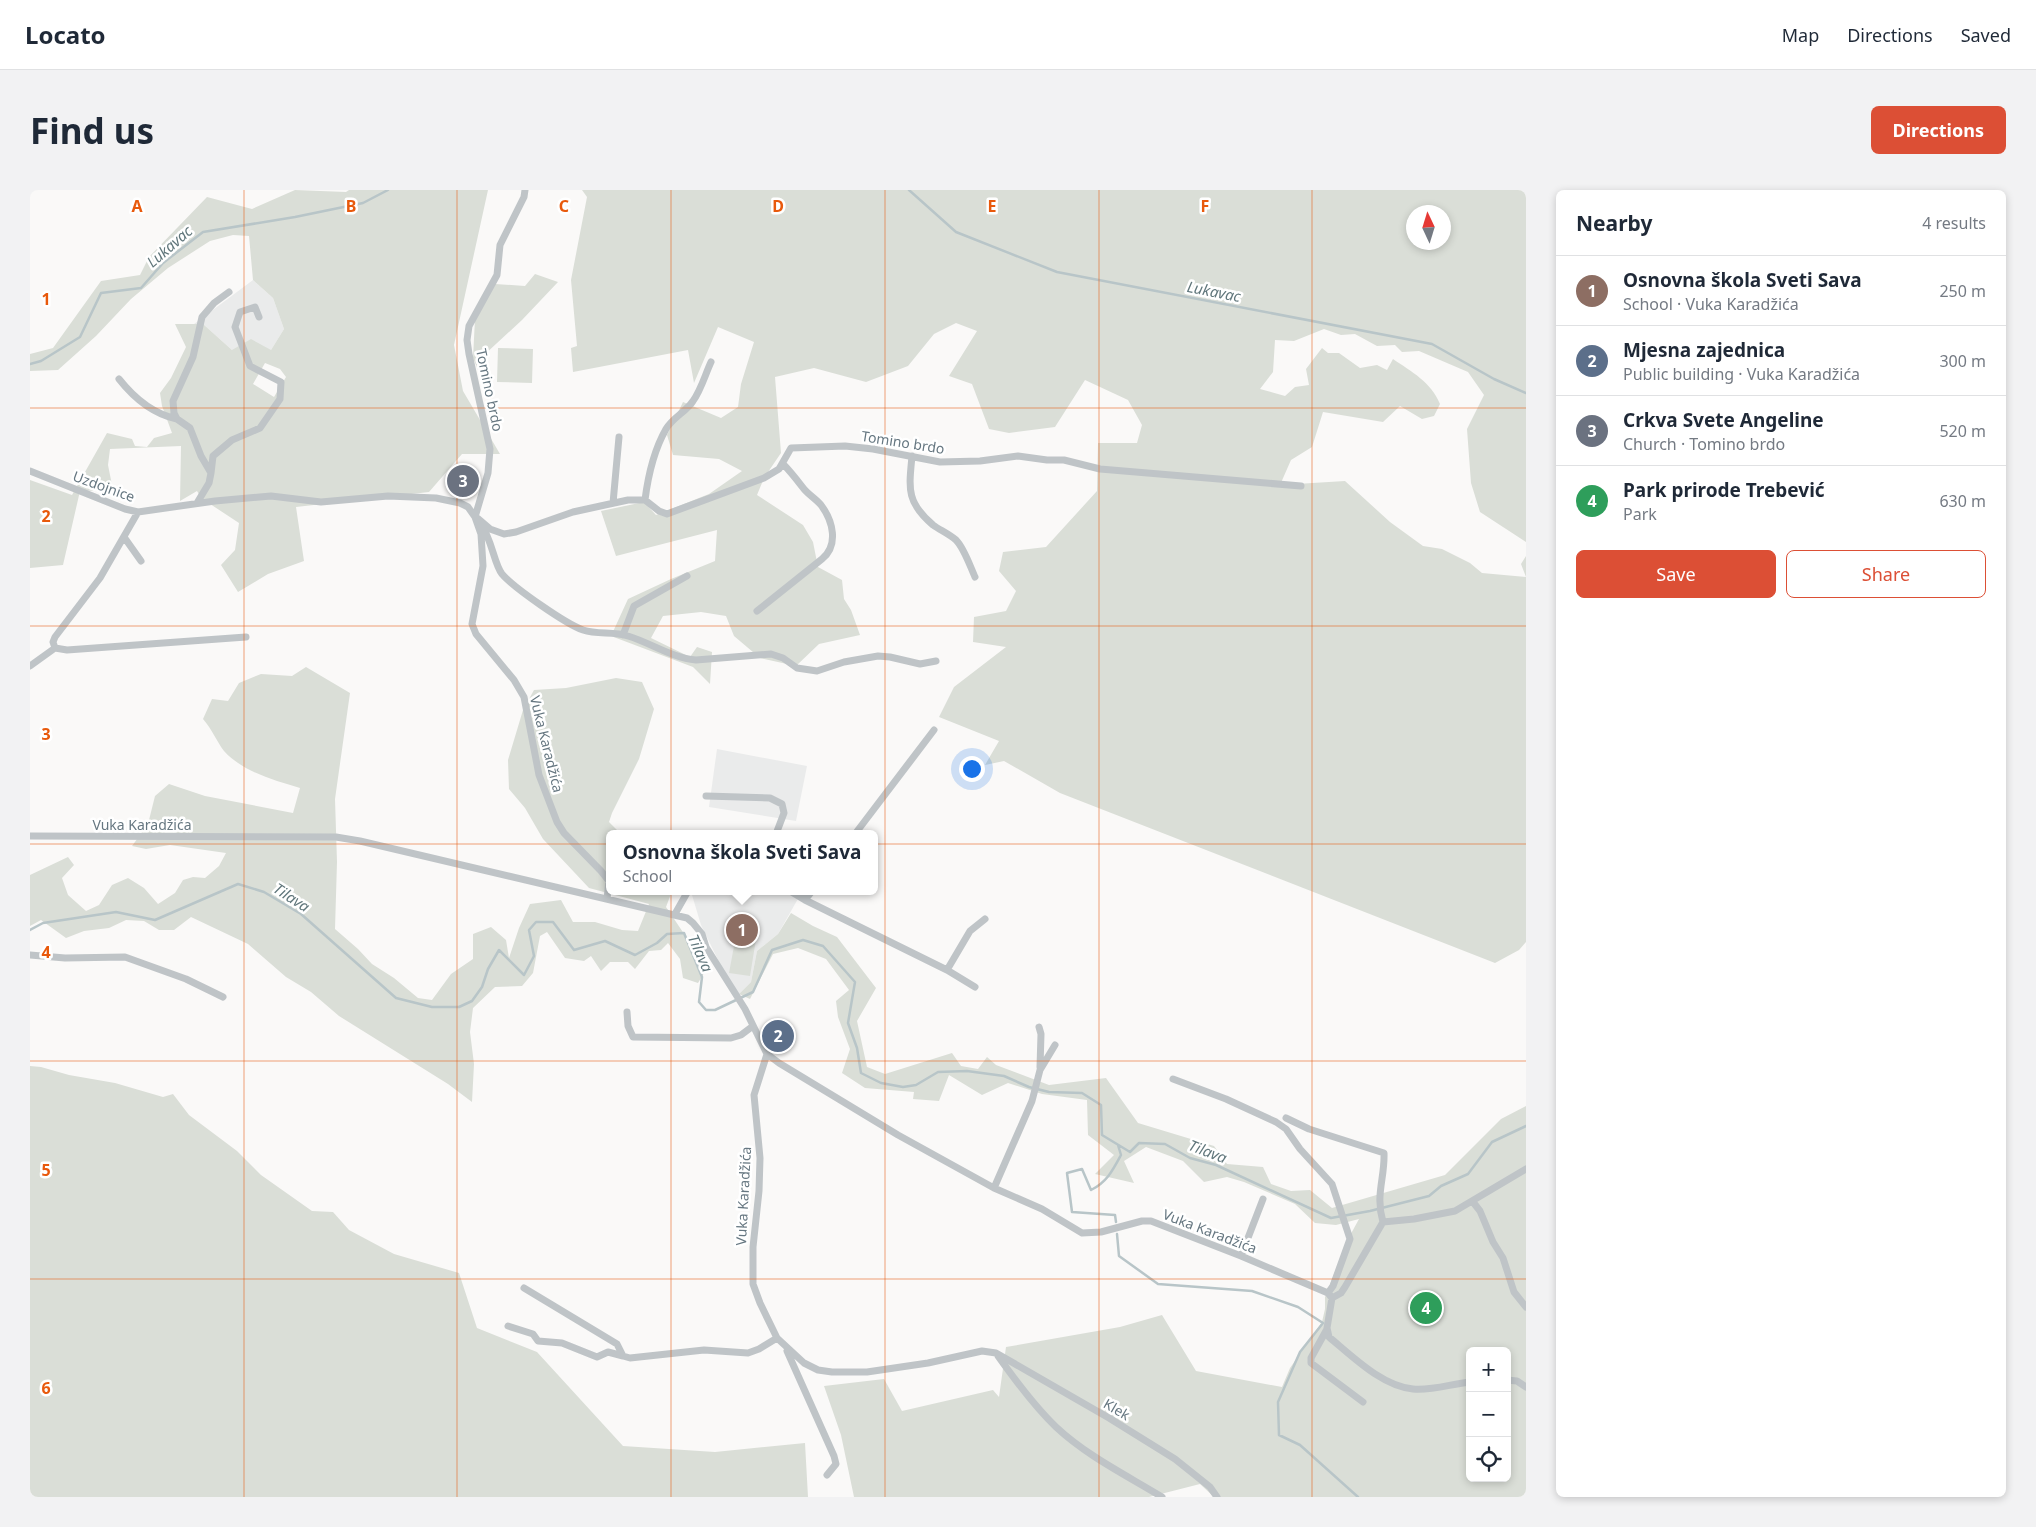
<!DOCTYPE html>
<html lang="en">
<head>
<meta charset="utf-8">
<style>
	body { margin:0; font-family:"Noto Sans",sans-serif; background:#f2f2f3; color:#1f2937 }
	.controls { position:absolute; right:15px; bottom:15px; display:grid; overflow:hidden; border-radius:8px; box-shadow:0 2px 8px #0003 }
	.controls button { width:45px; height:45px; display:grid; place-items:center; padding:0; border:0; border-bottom:1px solid #e0e1e3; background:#fff; color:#1f2937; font:25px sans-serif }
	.compass { position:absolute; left:1376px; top:15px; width:45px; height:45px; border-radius:50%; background:#fff; box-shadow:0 2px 8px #0003; rotate:356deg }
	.you { position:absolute; left:941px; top:578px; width:18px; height:18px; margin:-12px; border:4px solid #fff; border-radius:50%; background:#1a73e8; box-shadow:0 0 0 8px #1a73e833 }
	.badge { display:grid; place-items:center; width:32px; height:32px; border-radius:50%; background:#dc4f35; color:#fff; font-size:16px; font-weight:700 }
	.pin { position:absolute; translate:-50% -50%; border:2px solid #fff; box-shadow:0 1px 5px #0006 }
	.popup { position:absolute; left:576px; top:640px; width:272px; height:65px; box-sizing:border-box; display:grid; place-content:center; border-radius:8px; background:#fff; filter:drop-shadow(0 1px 4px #0005); font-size:16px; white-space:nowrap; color:#747a83 }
	.popup b { font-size:19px; color:#1f2937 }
	.popup::after { content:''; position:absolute; left:50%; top:100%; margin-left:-10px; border:10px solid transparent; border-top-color:#fff }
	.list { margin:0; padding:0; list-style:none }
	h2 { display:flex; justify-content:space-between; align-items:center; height:65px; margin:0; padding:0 20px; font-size:21px }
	h2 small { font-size:16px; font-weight:400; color:#747a83 }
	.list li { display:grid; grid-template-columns:32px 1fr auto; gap:15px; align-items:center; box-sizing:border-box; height:70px; padding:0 20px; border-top:1px solid #e0e1e3 }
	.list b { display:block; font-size:19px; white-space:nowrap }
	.list p { margin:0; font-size:16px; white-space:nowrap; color:#747a83 }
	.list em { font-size:16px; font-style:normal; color:#747a83 }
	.actions { display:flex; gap:10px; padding:15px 20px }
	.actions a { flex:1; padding:11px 0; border:1px solid #dc4f35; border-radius:8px; text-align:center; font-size:18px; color:#dc4f35 }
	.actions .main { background:#dc4f35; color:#fff }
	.icon { flex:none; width:28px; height:28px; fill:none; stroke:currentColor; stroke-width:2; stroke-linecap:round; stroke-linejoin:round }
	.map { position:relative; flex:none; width:1496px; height:1307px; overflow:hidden; border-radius:8px }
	header { display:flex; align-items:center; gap:30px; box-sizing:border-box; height:70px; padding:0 25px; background:#fff; border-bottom:1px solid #e0e1e3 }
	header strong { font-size:24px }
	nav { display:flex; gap:28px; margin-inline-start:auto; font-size:18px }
	.intro { display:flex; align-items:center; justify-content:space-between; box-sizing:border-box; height:120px; padding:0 30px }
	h1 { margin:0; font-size:35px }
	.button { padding:12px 22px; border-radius:8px; background:#dc4f35; color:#fff; font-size:18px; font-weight:700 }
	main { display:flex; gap:30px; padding:0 30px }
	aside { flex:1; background:#fff; border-radius:8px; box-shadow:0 2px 8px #0003 }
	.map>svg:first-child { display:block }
	.built { fill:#eaebeb }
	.green { fill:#daded7; fill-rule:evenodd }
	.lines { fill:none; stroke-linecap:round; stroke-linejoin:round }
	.stream { stroke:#b8c5c8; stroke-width:2.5 }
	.minor { stroke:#bfc4c7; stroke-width:7 }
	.grid { fill:none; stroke:#e8590c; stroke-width:1; stroke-opacity:0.55 }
	.labels { text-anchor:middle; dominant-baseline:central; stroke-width:5; stroke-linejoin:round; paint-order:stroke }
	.street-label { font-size:14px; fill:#667781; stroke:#fff }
	.water-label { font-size:15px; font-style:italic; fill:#60767b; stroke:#fff }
	.grid-label { font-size:16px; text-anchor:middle; font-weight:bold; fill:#e8590c; stroke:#fff; stroke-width:5; stroke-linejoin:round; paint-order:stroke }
</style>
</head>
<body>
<header>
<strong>Locato</strong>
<nav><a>Map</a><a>Directions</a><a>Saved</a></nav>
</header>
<div class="intro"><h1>Find us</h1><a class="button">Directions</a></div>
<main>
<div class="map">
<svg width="1496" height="1307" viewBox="0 0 1496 1307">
	<rect width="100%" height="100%" fill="#faf9f8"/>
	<path class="built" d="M223 90 243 108 254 139 241 160H202L173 134H164Z
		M687 559 777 576 766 631 679 617Z
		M684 701H758L769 707 748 744 727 761 721 792 709 804 693 780 671 735 662 705H681Z"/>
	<path class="green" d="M265 0 316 2 319 0H458L424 155 433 201 470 264H432L399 302 266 317 274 371 238 384 208 402 191 375 205 360 209 333 171 308 167 301 150 311 151 256 80 259 78 275 83 300 50 301 33 375 0 378V290L42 305 77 243 102 249 105 256 117 257 124 248 142 243 132 216 130 203 141 188 156 157 145 134H173L202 160 221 149 241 160 254 139 243 108 223 90 219 46 203 45 180 51 138 78 101 109 66 146 28 180 0 181V164L23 158 71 91 110 85 119 67 177 7 222 19ZM235 173 250 179 256 187 244 207 223 194Z
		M552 0H1496V352L1450 322 1441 293 1437 239 1454 205 1438 182 1389 161 1372 162 1365 155 1347 156 1325 144 1311 145 1294 139 1264 151 1245 150 1243 182 1230 199 1255 206 1265 197 1279 195 1276 179 1292 158 1298 163H1309L1330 178 1347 175 1357 180 1363 169C1382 182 1401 192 1410 214L1404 226 1392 229 1370 216 1353 232 1293 222 1282 257 1261 270 1250 295 1315 291 1360 332 1393 356 1412 359 1440 373 1452 383 1496 387 1491 374 1496 366V752L1489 760 1465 773 1030 603 974 571 955 575 969 551 909 527 924 497 976 457 943 452 944 427 976 421 986 401 969 381 973 362 1016 357 1067 301 1068 253H1107L1112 235 1098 210 1055 190 1025 237 979 243 959 239 942 194 919 186 947 141 926 133 904 144 878 176 836 192 784 178 745 187 751 263 734 288 727 305 773 335 783 352 788 377 812 390 814 409 821 420 830 445 789 454 766 476 730 468 704 446 696 426 671 422 633 426 621 448 660 467 667 457 682 462 680 494 663 477 581 446 598 409 641 389 685 371 687 340 586 366 571 321 614 312 626 325 679 304 712 281 689 269 643 265 637 245 653 212 691 228 708 217 711 194 724 152 688 137 664 193 658 160 543 182 541 158 547 156 541 90 557 7ZM1384 22H1414V52H1384Z
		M505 84 528 92 492 130 453 166 454 194 443 168 445 129 465 94 495 96Z
		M468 158 503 159 502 193 467 192Z
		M276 477 320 503 305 609 307 672 305 739 328 759 342 774 364 788 388 808 402 810 421 784 443 769V744L461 737 476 750 479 768 489 738 500 714 531 710 543 732H565L592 740 608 741 619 714 559 698 513 649 495 618 479 599 478 570 493 520 504 500 536 498 586 488 612 492 624 519 609 569 582 623 579 632 591 644H580V701H642L636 717 677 778 668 793 653 788 650 769 638 753 631 760 619 761 605 779 598 772H580L571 781 561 766 554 771 535 768 517 742 510 746 503 783 492 796 465 797 443 818 440 842 444 874 442 912 418 894 309 826 281 802 256 787 218 754 161 727 144 740H129L114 731 96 730 79 738 54 741 36 748 11 730 0 736V685L38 667 44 675 32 688 38 705 56 721 69 715 82 695 98 688 114 698 128 714 145 703 153 690 163 687 175 688 189 676 196 663 140 655 116 659 102 656 118 634 125 606 139 594 175 606 263 623 270 598C244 590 213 582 194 561 187 552 182 539 173 529L182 509 198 511 209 493 231 484 262 486Z
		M761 723 783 736 807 747 846 798 827 831 837 877 855 884 922 863 931 876 948 879 957 867 966 875 1019 895 1076 888 1108 933 1184 956 1197 974 1233 977 1241 994 1261 1001 1280 1000 1302 1018 1415 985 1471 929 1496 916V1307H1184L1170 1294 1119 1307H824L811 1245 794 1196 854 1189 872 1221 963 1200 969 1207 976 1157 1090 1137 1132 1125 1166 1181 1252 1197 1260 1178 1292 1132 1295 1119V1107L1317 1051 1329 1029 1306 1035 1285 1033 1265 1014 1214 992 1197 987 1174 992 1153 971 1116 957 1094 971 1104 993 1065 984 1084 965 1058 945 1057 910 1012 904 978 893 952 905 919 885 909 911 883 909 884 902 835 898 812 883 820 859 808 827 806 811 819 800 796 769 768 758 743 764 720 809 709 804 721 792 727 761 748 744ZM1440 1161H1477V1288H1440Z
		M707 740 727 743 720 786 699 783Z
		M0 876 11 877 39 885 85 893 133 907 143 904 159 925 207 961 231 985 282 1021 303 1022 319 1040 364 1064 429 1083 447 1138 507 1162 593 1256 685 1262 775 1253 778 1307H0Z"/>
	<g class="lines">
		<path class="stream" d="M879 0 926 42 1027 82 1402 154 1464 189 1496 203
			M0 174 11 171 50 147 71 103 111 98 133 73 173 42 265 27 333 13 358 0
			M0 740 13 733 86 722 125 730 208 694 234 702 271 724 366 808 402 817H429L442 811 452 797 458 779 469 760 494 785 504 766 499 740 506 732H523L544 760 575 751 605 765 627 753 637 744 654 743 672 787 669 812 676 820H685L723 802 742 760 773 750 793 756 825 792 818 833 827 858 831 883 851 893 873 897 886 895 908 882 937 881 974 886 999 897 1019 902 1052 903 1071 915 1072 945 1100 962 1109 953 1135 954 1160 968 1186 975 1301 1028 1340 1021 1399 1006 1411 996 1438 984 1462 952 1496 936
			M1086 1032 1085 1025 1042 1022 1037 983 1052 979 1061 1000C1077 992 1083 980 1091 965L1088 955
			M1087 1044 1089 1066 1128 1094 1222 1101 1268 1117 1293 1133 1270 1162 1248 1212 1249 1245 1270 1255 1328 1307"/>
		<path class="minor" d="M89 189C104 208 123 224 147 229
			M882 266C879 298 876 312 903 335 910 340 919 344 926 350 934 358 940 376 945 387
			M0 281 95 319 108 322 185 311 241 306 291 312 358 306 406 308 430 313 438 317 445 327 451 344 453 376 442 434 446 444 484 490 494 507 509 585 527 632 534 643 571 681 579 691 577 709
			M181 283 183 266 202 250 230 238 250 209 251 192 220 176 205 137 210 122 225 117 229 127
			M615 310C618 286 624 260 636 239 643 227 656 222 663 211 671 200 675 185 681 172
			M167 313 179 293 181 283 171 266 160 238 147 229 144 223 143 211 163 167 172 127 184 113 199 102
			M583 313 589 247
			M108 322 70 388 25 447 23 452 25 458 37 460 216 447
			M445 327 458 283 460 259 439 164 437 150 439 136 467 85 470 55 494 7 495 0
			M446 327 460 339 474 344 486 342 543 322 598 310H615L629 321 637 324 734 288 749 279 761 258 815 256 843 259 910 272 950 271 988 266 1017 270H1034L1070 279 1271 296
			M451 335C462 349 464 374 472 384 484 398 536 434 553 440 568 445 583 441 598 446 621 453 642 468 666 470L741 464 753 468 767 478 787 481 814 472 848 466 860 467 890 474 906 471
			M94 347 111 371
			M727 421 792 369C809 355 803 331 791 315 786 309 779 305 774 299 767 290 761 282 753 274
			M593 445 604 416 657 386
			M0 476 25 458
			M676 606 740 608 752 614 754 623 746 644
			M825 644 904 540
			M0 646 306 647 330 651 657 728 663 733 672 744 676 757 715 819 737 864 749 873 868 945 964 998 1012 1019 1052 1043 1071 1042 1112 1031H1121L1211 1066 1298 1103 1302 1108 1311 1103 1315 1097 1353 1032 1384 1029 1425 1021 1496 979
			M760 701 775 710 782 701
			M775 710 917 780 945 797
			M645 724 658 701
			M0 765 35 768 95 767 156 789 193 807
			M917 780 940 741 955 729
			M597 822 598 836 603 847 701 848 711 845 723 836
			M1009 837 1011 844 1010 877
			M737 864 724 905 730 968 729 1001 723 1057V1094L730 1113 747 1148 774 1173 788 1180 802 1182H837L898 1173 952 1161 966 1163 1079 1228 1145 1269 1180 1297 1187 1307
			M1143 889 1196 909 1246 932 1256 939 1270 959 1302 994 1320 1049 1303 1096 1298 1103
			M1256 928 1279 939 1354 963C1355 988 1345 1005 1353 1032
			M964 998 1002 911 1010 880 1025 855
			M1443 1012 1450 1021 1463 1052 1473 1068 1484 1102 1496 1117
			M1211 1066 1233 1009
			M494 1098 587 1154 593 1166 600 1168 674 1160 718 1163 729 1159 747 1148
			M1302 1108 1297 1138 1299 1147C1323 1167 1352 1196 1383 1199 1401 1201 1421 1194 1440 1192
			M478 1136 503 1144 508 1151 532 1153 567 1167 578 1162 593 1166
			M1297 1139 1281 1168V1173L1333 1212
			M757 1161 804 1266 806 1274 797 1285
			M968 1166C985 1190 1004 1216 1026 1237 1057 1266 1096 1285 1132 1307
			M1477 1190 1487 1191 1496 1197"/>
	</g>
	<path class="grid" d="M214 0V1307M427 0V1307M641 0V1307M855 0V1307M1069 0V1307M1282 0V1307M0 218H1496M0 436H1496M0 654H1496M0 871H1496M0 1089H1496"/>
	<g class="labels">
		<g class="street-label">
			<text transform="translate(460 200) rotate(78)">Tomino brdo</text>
			<text transform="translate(873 252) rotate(9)">Tomino brdo</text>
			<text transform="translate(74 296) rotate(20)">Uzdojnice</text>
			<text transform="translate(517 554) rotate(76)">Vuka Karadžića</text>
			<text x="112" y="634">Vuka Karadžića</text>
			<text transform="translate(713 1006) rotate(-87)">Vuka Karadžića</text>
			<text transform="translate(1180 1041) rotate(21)">Vuka Karadžića</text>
			<text transform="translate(1087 1219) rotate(30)">Klek</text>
		</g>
		<g class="water-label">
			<text transform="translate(139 56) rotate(-41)">Lukavac</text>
			<text transform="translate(1184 101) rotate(11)">Lukavac</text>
			<text transform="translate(262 707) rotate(33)">Tilava</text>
			<text transform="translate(671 763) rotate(66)">Tilava</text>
			<text transform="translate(1178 961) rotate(21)">Tilava</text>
		</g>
	</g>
	<g class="grid-label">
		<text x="107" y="22">A</text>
		<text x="321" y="22">B</text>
		<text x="534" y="22">C</text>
		<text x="748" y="22">D</text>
		<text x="962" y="22">E</text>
		<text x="1175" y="22">F</text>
		<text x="16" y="115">1</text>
		<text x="16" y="332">2</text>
		<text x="16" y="550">3</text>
		<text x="16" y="768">4</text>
		<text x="16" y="986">5</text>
		<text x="16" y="1204">6</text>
	</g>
</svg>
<div class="controls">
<button>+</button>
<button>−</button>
<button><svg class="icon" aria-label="locate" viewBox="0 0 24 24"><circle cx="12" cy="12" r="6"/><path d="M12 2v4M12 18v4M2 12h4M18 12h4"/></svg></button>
</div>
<svg class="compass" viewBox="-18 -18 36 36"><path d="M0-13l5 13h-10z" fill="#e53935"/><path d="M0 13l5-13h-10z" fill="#747a83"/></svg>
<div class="you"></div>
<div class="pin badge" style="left:712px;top:740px;background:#8d6e63">1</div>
<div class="popup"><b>Osnovna škola Sveti Sava</b>School</div>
<div class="pin badge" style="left:748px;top:846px;background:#5c6f8a">2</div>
<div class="pin badge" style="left:433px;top:291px;background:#6b7280">3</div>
<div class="pin badge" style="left:1396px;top:1118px;background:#2e9e5b">4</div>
</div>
<aside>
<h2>Nearby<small>4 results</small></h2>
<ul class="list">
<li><span class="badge" style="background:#8d6e63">1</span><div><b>Osnovna škola Sveti Sava</b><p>School · Vuka Karadžića</p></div><em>250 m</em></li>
<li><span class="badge" style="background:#5c6f8a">2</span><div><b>Mjesna zajednica</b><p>Public building · Vuka Karadžića</p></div><em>300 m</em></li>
<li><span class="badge" style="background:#6b7280">3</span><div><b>Crkva Svete Angeline</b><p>Church · Tomino brdo</p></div><em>520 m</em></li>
<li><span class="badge" style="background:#2e9e5b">4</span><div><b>Park prirode Trebević</b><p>Park</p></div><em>630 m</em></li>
</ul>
<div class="actions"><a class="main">Save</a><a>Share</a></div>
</aside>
</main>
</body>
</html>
